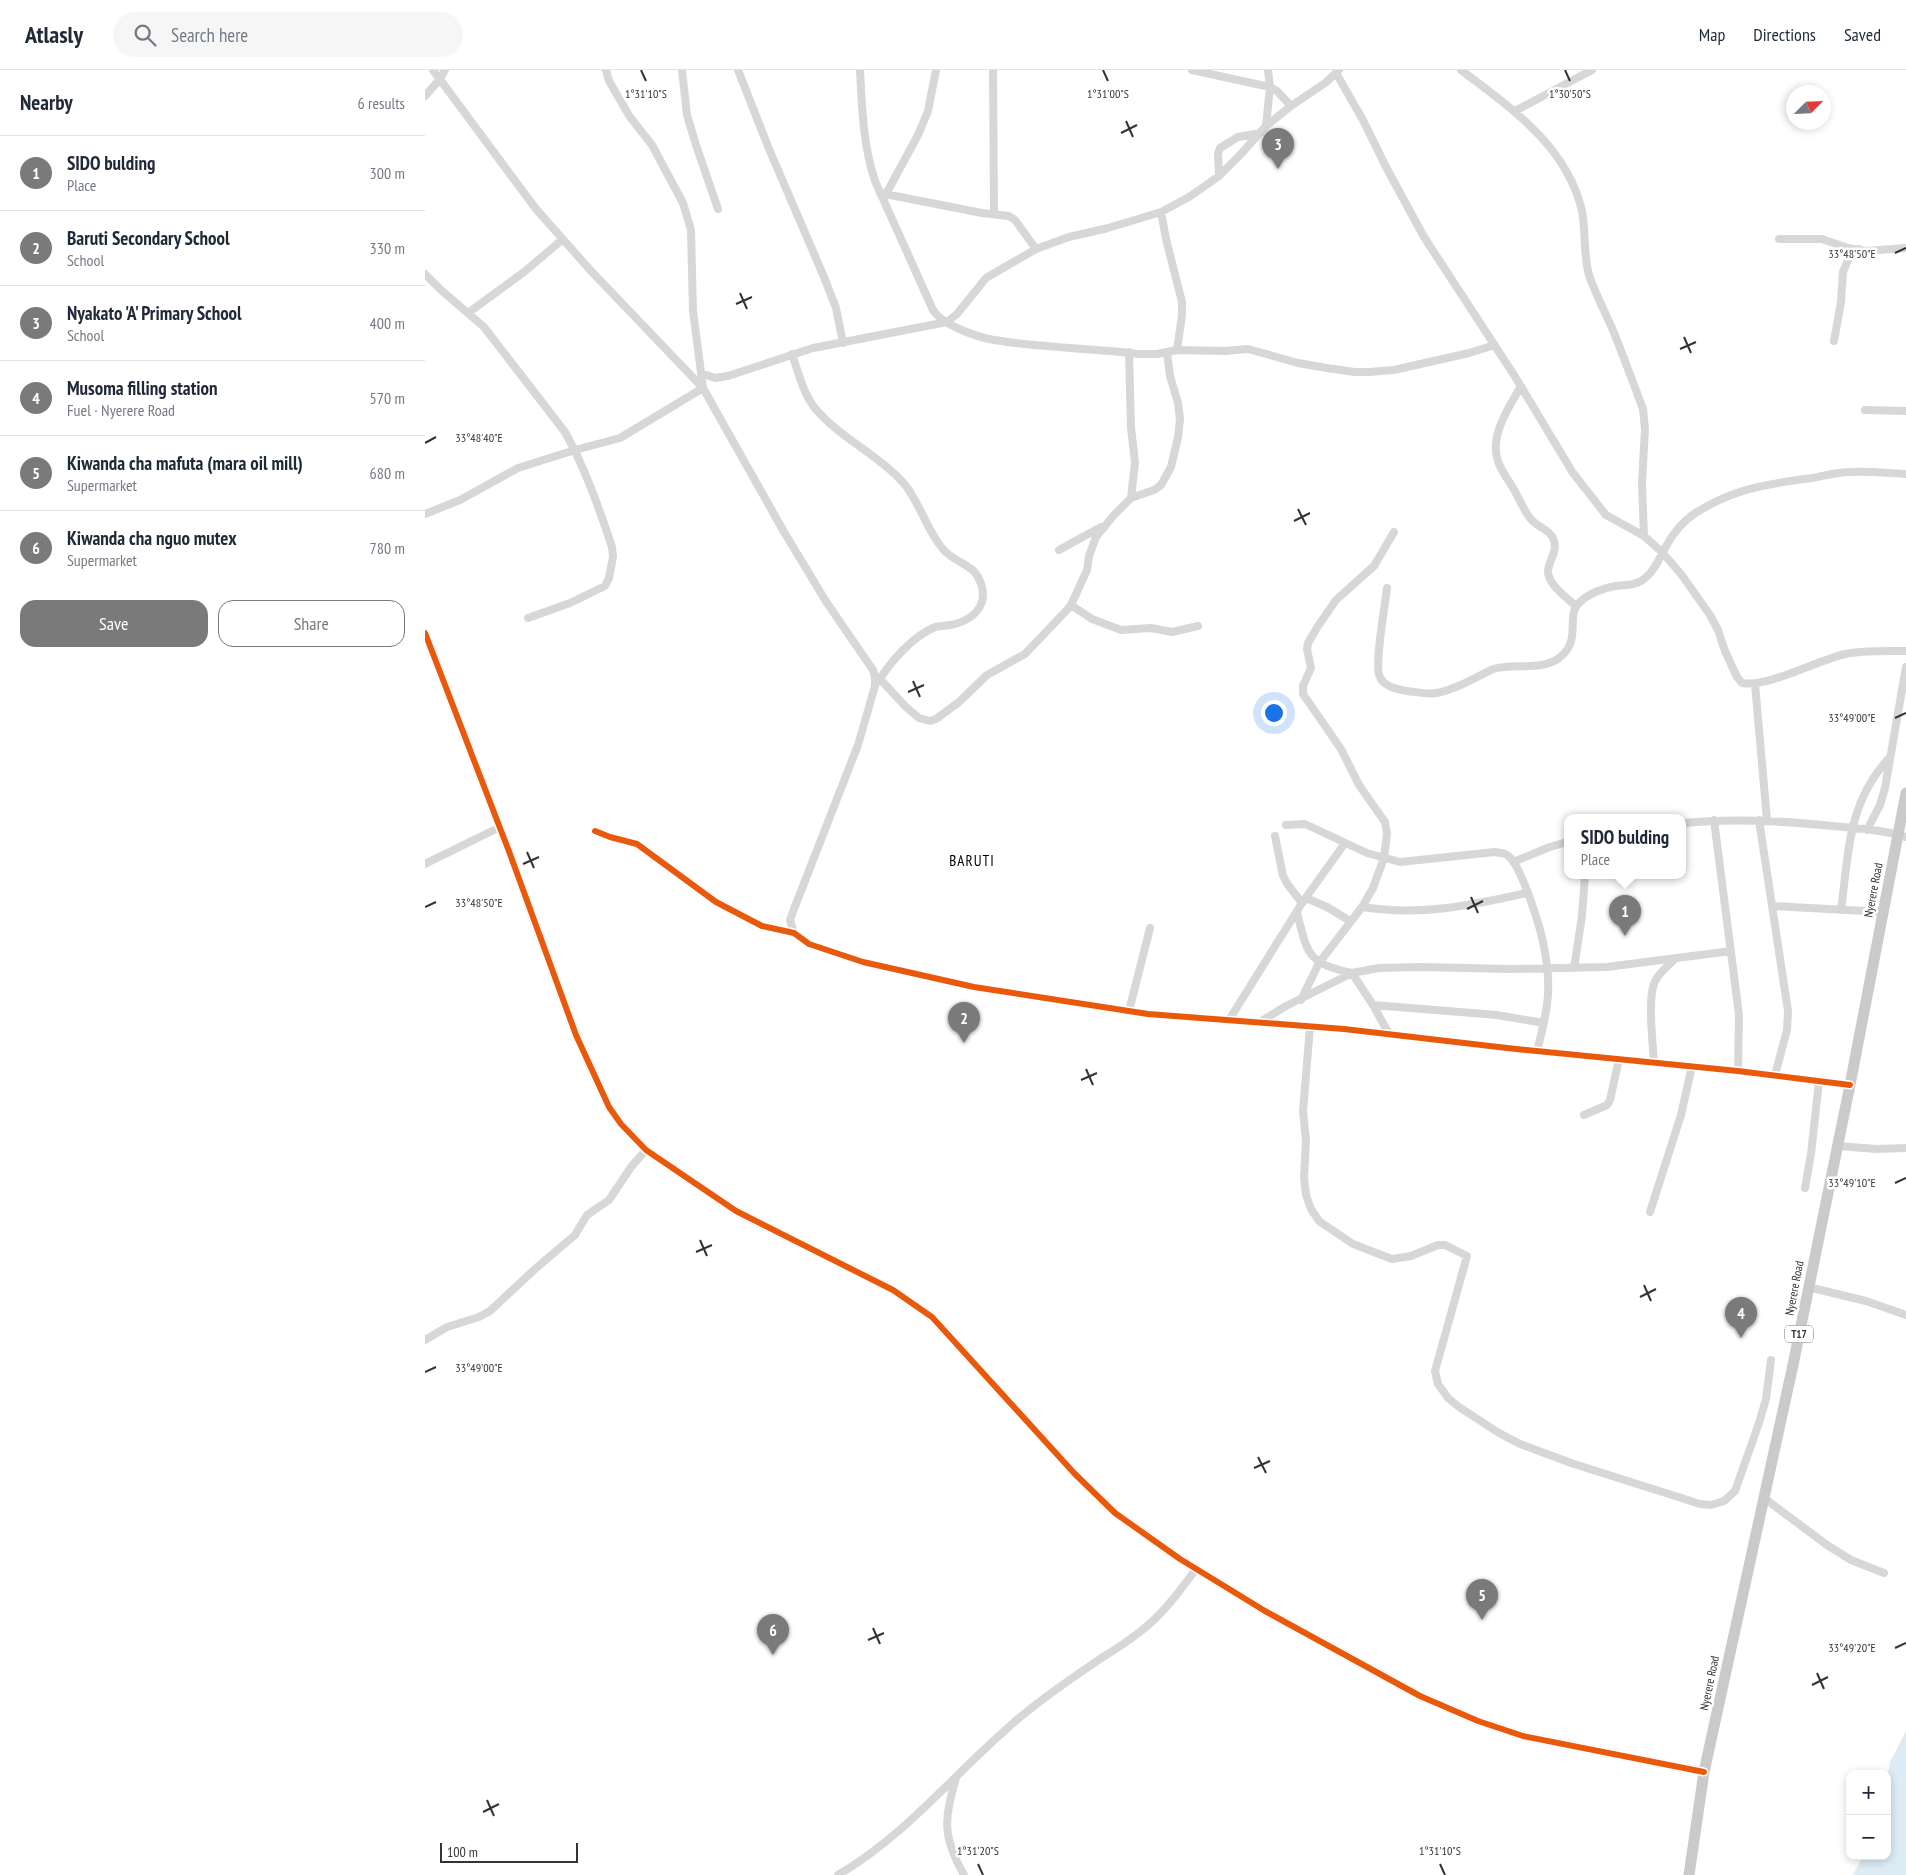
<!DOCTYPE html>
<html lang="en">
<head>
<meta charset="utf-8">
<style>
	body { margin:0; font-family:"PT Sans Narrow",sans-serif; background:#f6f6f7; color:#1f2937 }
	.controls { position:absolute; right:15px; bottom:15px; display:grid; overflow:hidden; border-radius:10px; box-shadow:0 2px 8px #0003 }
	.controls button { width:45px; height:45px; display:grid; place-items:center; padding:0; border:0; border-bottom:1px solid #e0e1e3; background:#fff; color:#1f2937; font:25px sans-serif }
	.compass { position:absolute; left:1361px; top:15px; width:45px; height:45px; border-radius:50%; background:#fff; box-shadow:0 2px 8px #0003; rotate:66deg }
	.scale { position:absolute; left:15px; bottom:12px; width:138px; box-sizing:border-box; padding-left:5px; border:2px solid #333; border-top:0; font-size:14px; line-height:18px; white-space:nowrap; color:#333; -webkit-text-stroke:4px #fff; paint-order:stroke }
	.you { position:absolute; left:848px; top:642px; width:18px; height:18px; margin:-12px; border:4px solid #fff; border-radius:50%; background:#1a73e8; box-shadow:0 0 0 8px #1a73e833 }
	.badge { display:grid; place-items:center; width:32px; height:32px; border-radius:50%; background:#7a7a7a; color:#fff; font-size:16px; font-weight:700 }
	.pin { position:absolute; translate:-50% -41px; filter:drop-shadow(0 1px 2px #0008) }
	.pin::after { content:''; position:absolute; top:26px; width:18px; height:15px; background:inherit; clip-path:polygon(0 0,100% 0,50% 100%) }
	.popup { position:absolute; left:1139px; top:744px; width:122px; height:65px; box-sizing:border-box; display:grid; place-content:center; border-radius:10px; background:#fff; filter:drop-shadow(0 1px 4px #0005); font-size:16px; white-space:nowrap; color:#747a83 }
	.popup b { font-size:19px; color:#1f2937 }
	.popup::after { content:''; position:absolute; left:50%; top:100%; margin-left:-10px; border:10px solid transparent; border-top-color:#fff }
	.list { margin:0; padding:0; list-style:none }
	h2 { display:flex; justify-content:space-between; align-items:center; height:65px; margin:0; padding:0 20px; font-size:21px }
	h2 small { font-size:16px; font-weight:400; color:#747a83 }
	.list li { display:grid; grid-template-columns:32px 1fr auto; gap:15px; align-items:center; box-sizing:border-box; height:75px; padding:0 20px; border-top:1px solid #e0e1e3 }
	.list b { display:block; font-size:19px; white-space:nowrap }
	.list p { margin:0; font-size:16px; white-space:nowrap; color:#747a83 }
	.list em { font-size:16px; font-style:normal; color:#747a83 }
	.actions { display:flex; gap:10px; padding:15px 20px }
	.actions a { flex:1; padding:11px 0; border:1px solid #7a7a7a; border-radius:15px; text-align:center; font-size:18px; color:#7a7a7a }
	.actions .main { background:#7a7a7a; color:#fff }
	.icon { flex:none; width:28px; height:28px; fill:none; stroke:currentColor; stroke-width:2; stroke-linecap:round; stroke-linejoin:round }
	.map { position:relative; flex:none; width:1481px; height:1805px; overflow:hidden }
	header { display:flex; align-items:center; gap:30px; box-sizing:border-box; height:70px; padding:0 25px; background:#fff; border-bottom:1px solid #e0e1e3 }
	header strong { font-size:24px }
	nav { display:flex; gap:28px; margin-inline-start:auto; font-size:18px }
	.search { width:350px; height:45px; background:#f6f6f7; display:flex; align-items:center; gap:12px; box-sizing:border-box; padding:0 18px; border-radius:28px; color:#747a83; font-size:19px }
	main { display:flex }
	aside { flex:1; background:#fff }
	.map>svg:first-child { display:block }
	.water { fill:#dcebf4 }
	.lines { fill:none; stroke-linecap:round; stroke-linejoin:round }
	.minor { stroke:#d7d7d7; stroke-width:8 }
	.tertiary { stroke:#d7d7d7; stroke-width:9 }
	.primary { stroke:#cacaca; stroke-width:11 }
	.cycleway-casing { stroke:#fff; stroke-width:9 }
	.cycleway { stroke:#e8590c; stroke-width:6 }
	.ticks { fill:none; stroke:#333; stroke-width:2 }
	.labels { text-anchor:middle; dominant-baseline:central; stroke-width:5; stroke-linejoin:round; paint-order:stroke }
	.shield { fill:#fff; stroke:#707070; stroke-width:1 }
	.shield-label { font-size:11px; font-weight:bold; fill:#333 }
	.street-label { font-size:12px; fill:#333; stroke:#fff }
	.quarter-label { font-size:15px; letter-spacing:1px; fill:#000; stroke:#fff }
	.ticks-label { font-size:12px; text-anchor:middle; fill:#333; stroke:#fff; stroke-width:5; stroke-linejoin:round; paint-order:stroke }
</style>
</head>
<body>
<header>
<strong>Atlasly</strong>
<div class="search"><svg class="icon" aria-label="search" viewBox="0 0 24 24"><circle cx="10" cy="10" r="6"/><path d="M15 15l6 6"/></svg>Search here</div>
<nav><a>Map</a><a>Directions</a><a>Saved</a></nav>
</header>
<main>
<aside>
<h2>Nearby<small>6 results</small></h2>
<ul class="list">
<li><span class="badge">1</span><div><b>SIDO bulding</b><p>Place</p></div><em>300 m</em></li>
<li><span class="badge">2</span><div><b>Baruti Secondary School</b><p>School</p></div><em>330 m</em></li>
<li><span class="badge">3</span><div><b>Nyakato 'A' Primary School</b><p>School</p></div><em>400 m</em></li>
<li><span class="badge">4</span><div><b>Musoma filling station</b><p>Fuel · Nyerere Road</p></div><em>570 m</em></li>
<li><span class="badge">5</span><div><b>Kiwanda cha mafuta (mara oil mill)</b><p>Supermarket</p></div><em>680 m</em></li>
<li><span class="badge">6</span><div><b>Kiwanda cha nguo mutex</b><p>Supermarket</p></div><em>780 m</em></li>
</ul>
<div class="actions"><a class="main">Save</a><a>Share</a></div>
</aside>
<div class="map">
<svg width="1481" height="1805" viewBox="0 0 1481 1805">
	<rect width="100%" height="100%" fill="#fff"/>
	<path class="water" d="M1481 1661V1805H1428L1438 1786H1462V1708L1465 1692Z"/>
	<g class="lines">
		<path class="minor" d="M8 0 111 139 167 202 278 318 359 462 402 533 448 600 450 607V616L433 675 369 839 365 850 369 863
			M257 0 262 45 271 75 293 139
			M313 0 344 79 399 207 411 238 418 273
			M435 0C437 38 438 75 450 111L508 240C517 255 552 267 569 270 617 278 666 278 714 284H732L752 280 800 281 823 279 873 293 902 298 930 302H944L969 300 1044 283 1070 275
			M568 0 569 143
			M767 0 845 17 852 21 866 36 900 13 911 3
			M914 0 911 3 938 50 961 97 999 167 1089 305 1148 403 1181 445 1219 466 1237 482 1256 504 1285 545 1293 560 1300 581 1312 607 1317 613C1342 618 1393 590 1420 584 1439 580 1461 581 1481 581
			M1036 0C1086 38 1142 76 1157 141 1161 162 1158 184 1164 205 1170 223 1179 240 1187 258 1198 285 1208 312 1218 339L1220 359 1217 413 1219 466
			M0 26 15 9 20 0
			M1090 41 1167 0
			M841 56 866 36
			M794 106 793 84 795 78 813 67 835 63
			M455 123 557 143 584 146 590 150 611 179
			M461 124 493 65 503 41 511 0
			M736 142 741 169 757 232V245L752 280
			M1354 169H1397L1423 178 1441 181 1481 178
			M0 204 16 220 59 257 140 362C160 398 174 438 187 477L188 487 184 508 180 516 145 533 103 548
			M43 243 99 202 138 169
			M1409 271 1416 232 1418 202 1423 190 1434 179
			M704 282 706 358 710 392 706 428
			M367 284C373 301 378 323 389 337 414 368 455 385 481 416 495 434 506 470 523 484 538 496 551 495 557 517 558 521 558 528 557 532 552 546 538 553 525 555 520 556 514 556 510 557 488 566 465 592 453 612
			M276 303 290 308 303 306 388 278 522 252 532 244 561 208 611 179 644 167 683 158 736 142 764 127 794 106 815 85 841 56 845 17 843 0
			M1096 316C1084 337 1064 366 1073 391 1076 401 1083 409 1088 418 1094 428 1098 439 1105 448 1111 457 1123 458 1128 468 1134 480 1124 489 1123 501 1123 515 1142 528 1151 536
			M1440 340 1481 341
			M0 444 35 430 93 398 150 380 195 368 278 318 268 241 266 160 258 133 227 75 205 47 184 11 181 0
			M634 480 676 457
			M962 518C960 536 950 591 954 605 958 617 972 619 982 621 992 622 1003 625 1012 623 1027 620 1041 613 1054 606 1059 604 1063 601 1068 599 1088 593 1117 601 1134 588 1157 571 1141 547 1153 534 1162 524 1178 518 1190 516 1200 515 1207 516 1216 511 1232 501 1237 480 1248 465 1256 454 1267 444 1279 438 1312 418 1349 413 1387 408 1399 406 1412 402 1424 402 1443 401 1462 403 1481 404
			M646 535 667 549 696 560 726 558 747 562 773 556
			M455 609 481 637 494 648 505 651 511 649 534 632 562 605 600 584 640 542 646 535 662 500 664 486 671 467 689 445 706 428 729 420 736 415 746 397 753 367 755 349 753 333 745 306 742 283
			M1330 614 1342 750
			M1289 750 1314 945 1313 1001
			M1334 750 1363 941 1362 960 1350 1005
			M1258 753C1309 748 1357 751 1408 756 1432 758 1458 760 1481 767
			M861 755 880 754 942 783 975 792 1070 782C1074 783 1079 783 1082 785 1096 793 1116 860 1119 877 1122 892 1124 908 1123 924 1122 943 1117 962 1112 981
			M1442 760 1455 735 1460 718 1481 597
			M170 761 185 767 212 774 291 832 337 856 369 863 384 874 438 892 549 917 723 944 919 959 1082 978 1313 1001 1425 1015
			M850 766 858 806 863 815 877 833
			M1088 792 1125 777 1142 772
			M0 794 75 757
			M881 828 902 837 925 851
			M1348 836 1458 842
			M937 837C996 846 1044 836 1102 823
			M1416 840C1424 782 1422 733 1465 687
			M872 843C883 885 882 893 927 903L948 935 964 964
			M1149 898 1157 846 1160 805
			M876 930 894 893 937 837 948 818 959 788 962 764 960 752 934 715 916 679 878 624V616L886 598 882 579 883 573 893 556 911 530 949 496 969 462
			M948 935 1072 945 1119 953
			M704 941 725 858
			M804 950 877 833 920 773
			M835 952 861 936 927 903 954 898 996 897 1086 899 1182 897 1306 881
			M885 957 878 1041 881 1071 879 1107 881 1125 886 1139 894 1151 928 1174 967 1189 986 1186 1013 1175H1020L1042 1186 1010 1301 1013 1314 1023 1328 1034 1337 1074 1363 1095 1374 1149 1394 1247 1425 1275 1434 1286 1435 1299 1431 1310 1421 1334 1353 1341 1329 1346 1290
			M1229 993C1228 973 1222 928 1230 911 1235 902 1244 895 1251 888
			M1159 1045 1182 1035 1185 1030 1194 989
			M1412 1076 1452 1079 1481 1078
			M1380 1118 1386 1084 1394 1011
			M1225 1142 1256 1045 1267 996
			M1383 1217 1441 1231 1481 1245
			M0 1270 22 1257 54 1247 65 1241 110 1199 150 1165 162 1145 184 1130 206 1097 221 1080
			M1339 1428 1402 1475 1426 1490 1459 1503
			M531 1708C519 1750 517 1766 539 1805
			M413 1805C485 1763 535 1696 599 1644 622 1625 647 1608 672 1591 689 1580 706 1570 722 1556 741 1540 756 1519 771 1499"/>
		<path class="tertiary" d="M0 563 85 784 151 965 184 1037 196 1054 221 1080 311 1141 468 1220 507 1247 649 1403 690 1443 755 1489 840 1541 995 1626 1053 1651 1098 1666 1279 1702"/>
		<path class="primary" d="M1264 1805 1279 1702 1368 1295 1425 1015 1481 723"/>
		<g class="cycleway-casing">
			<path id="cycleway" d="M0 563 85 784 151 965 184 1037 196 1054 221 1080 311 1141 468 1220 507 1247 649 1403 690 1443 755 1489 840 1541 995 1626 1053 1651 1098 1666 1279 1702
				M170 761 185 767 212 774 291 832 337 856 369 863 384 874 438 892 549 917 723 944 919 959 1082 978 1313 1001 1425 1015"/>
		</g>
		<use href="#cycleway" class="cycleway"/>
	</g>
	<path class="ticks" d="M216 0 221 11M678 0 683 11M1140 0 1145 11M701 51 708 67M696 63 712 55M1470 183 1481 178M315 223 322 239M311 234 327 227M1259 267 1266 283M1255 279 1271 272M0 373 11 367M873 439 881 455M869 451 885 443M488 611 495 627M483 622 499 615M1470 648 1481 643M102 782 109 798M98 794 114 787M1046 827 1053 843M0 837 11 832M1042 839 1058 831M661 999 668 1015M656 1010 672 1003M1470 1113 1481 1108M275 1170 282 1186M271 1182 287 1175M1219 1215 1226 1231M1215 1227 1231 1219M0 1302 11 1297M833 1387 841 1403M829 1398 845 1391M448 1558 455 1574M443 1570 459 1563M1470 1578 1481 1573M1392 1603 1399 1619M1387 1615 1403 1607M62 1730 69 1746M58 1742 74 1734M553 1794 558 1805M1015 1794 1020 1805"/>
	<g class="labels">
		<rect class="shield" x="1360" y="1255.5" width="28" height="17" rx="4"/>
		<g class="shield-label">
			<text x="1374" y="1264">T17</text>
		</g>
		<g class="street-label">
			<text transform="translate(1448 820) rotate(-79)">Nyerere Road</text>
			<text transform="translate(1369 1218) rotate(-79)">Nyerere Road</text>
			<text transform="translate(1284 1613) rotate(-78)">Nyerere Road</text>
		</g>
		<g class="quarter-label">
			<text x="547" y="790">BARUTI</text>
		</g>
	</g>
	<g class="ticks-label">
		<text x="683" y="28">1°31'00"S</text>
		<text x="1145" y="28">1°30'50"S</text>
		<text x="221" y="28">1°31'10"S</text>
		<text x="1427" y="188">33°48'50"E</text>
		<text x="54" y="372">33°48'40"E</text>
		<text x="1427" y="652">33°49'00"E</text>
		<text x="54" y="837">33°48'50"E</text>
		<text x="1427" y="1117">33°49'10"E</text>
		<text x="54" y="1302">33°49'00"E</text>
		<text x="1427" y="1582">33°49'20"E</text>
		<text x="553" y="1785">1°31'20"S</text>
		<text x="1015" y="1785">1°31'10"S</text>
	</g>
</svg>
<div class="controls">
<button>+</button>
<button>−</button>
</div>
<svg class="compass" viewBox="-18 -18 36 36"><path d="M0-13l5 13h-10z" fill="#e53935"/><path d="M0 13l5-13h-10z" fill="#747a83"/></svg>
<div class="scale">100 m</div>
<div class="you"></div>
<div class="pin badge" style="left:1200px;top:866px">1</div>
<div class="popup"><b>SIDO bulding</b>Place</div>
<div class="pin badge" style="left:539px;top:973px">2</div>
<div class="pin badge" style="left:853px;top:99px">3</div>
<div class="pin badge" style="left:1316px;top:1268px">4</div>
<div class="pin badge" style="left:1057px;top:1550px">5</div>
<div class="pin badge" style="left:348px;top:1585px">6</div>
</div>
</main>
</body>
</html>
